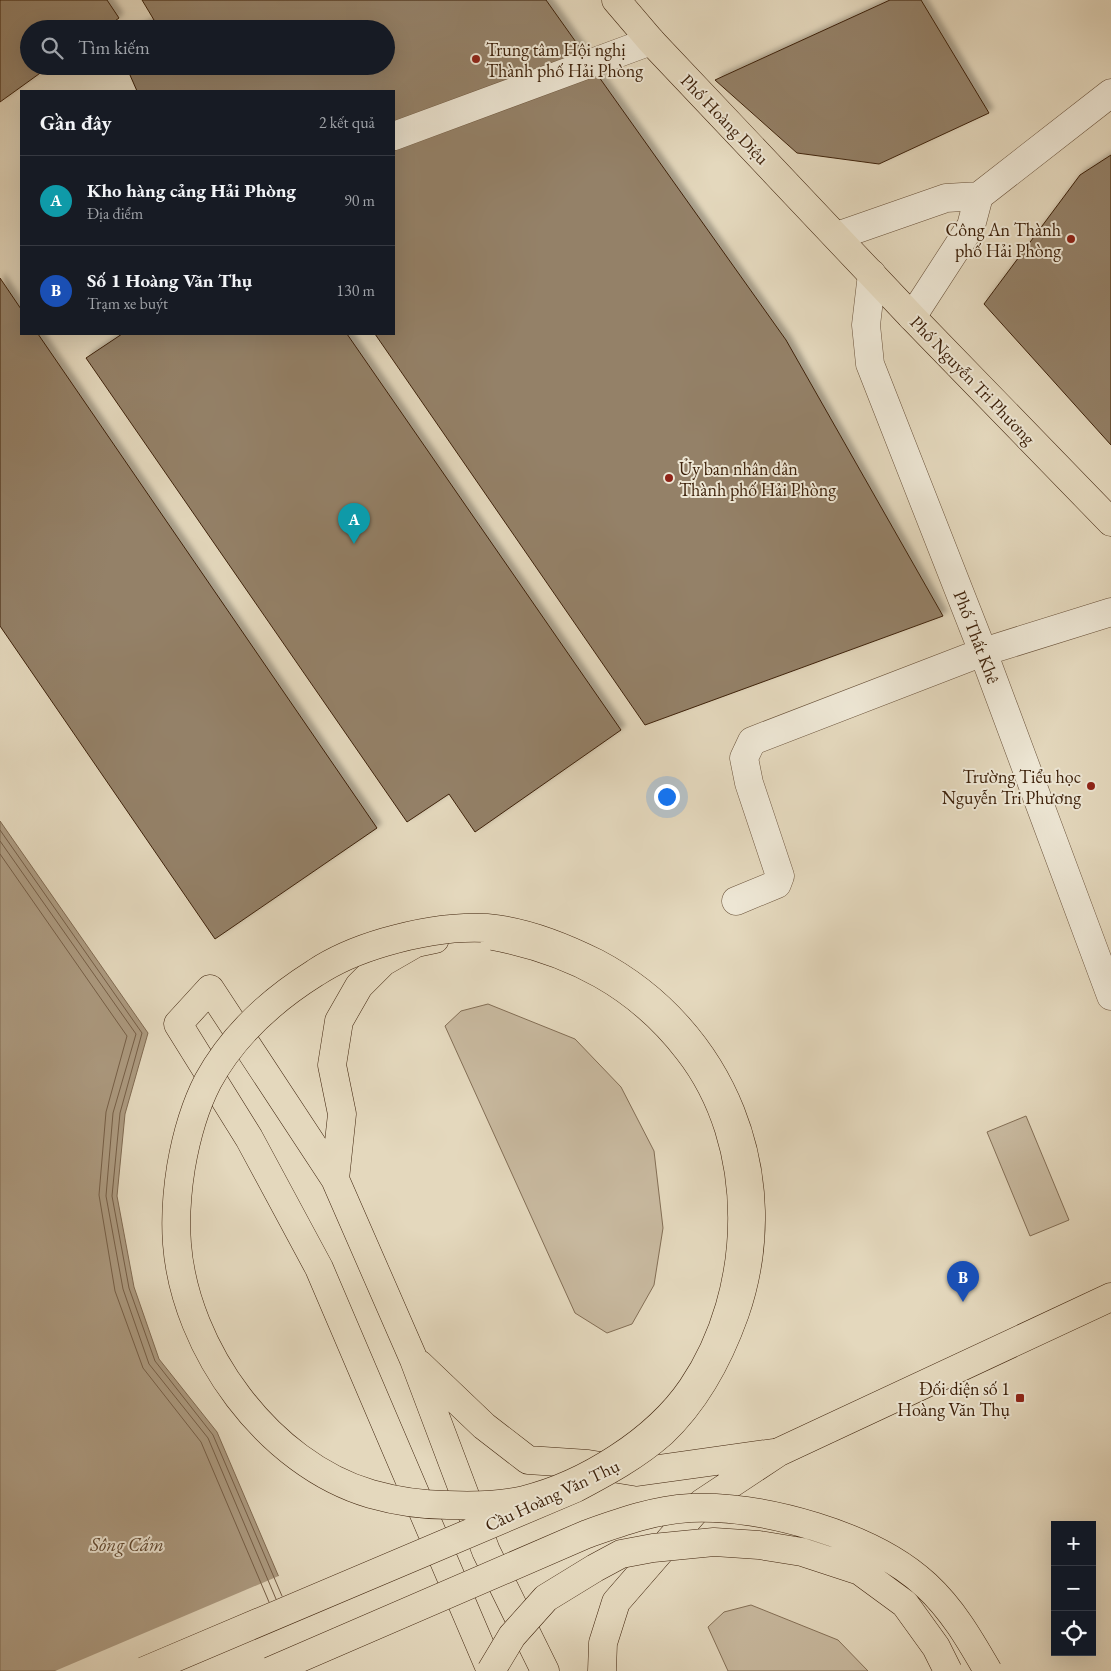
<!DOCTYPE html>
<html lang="vi">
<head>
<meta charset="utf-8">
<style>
	body { margin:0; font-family:"EB Garamond",serif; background:#20242c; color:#f1f3f6 }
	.controls { position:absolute; right:15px; bottom:15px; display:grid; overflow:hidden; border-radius:0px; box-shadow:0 5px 20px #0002 }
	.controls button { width:45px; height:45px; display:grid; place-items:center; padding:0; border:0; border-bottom:1px solid #363941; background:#171b24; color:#f1f3f6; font:25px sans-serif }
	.you { position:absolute; left:666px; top:796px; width:18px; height:18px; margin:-12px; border:4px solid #fff; border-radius:50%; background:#1a73e8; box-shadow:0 0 0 8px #1a73e833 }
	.badge { display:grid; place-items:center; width:32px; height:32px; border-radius:50%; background:#7c3aed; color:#fff; font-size:16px; font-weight:700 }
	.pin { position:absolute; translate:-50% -41px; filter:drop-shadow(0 1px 2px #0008) }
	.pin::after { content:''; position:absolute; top:26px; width:18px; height:15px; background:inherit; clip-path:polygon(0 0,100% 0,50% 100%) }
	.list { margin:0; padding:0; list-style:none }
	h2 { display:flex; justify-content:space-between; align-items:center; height:65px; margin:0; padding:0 20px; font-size:21px }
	h2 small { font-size:16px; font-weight:400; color:#9ea1a6 }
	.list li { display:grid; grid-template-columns:32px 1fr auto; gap:15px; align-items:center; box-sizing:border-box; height:90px; padding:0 20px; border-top:1px solid #363941 }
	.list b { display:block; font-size:19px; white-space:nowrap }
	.list p { margin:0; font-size:16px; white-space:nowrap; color:#9ea1a6 }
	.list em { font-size:16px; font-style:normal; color:#9ea1a6 }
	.icon { flex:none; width:28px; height:28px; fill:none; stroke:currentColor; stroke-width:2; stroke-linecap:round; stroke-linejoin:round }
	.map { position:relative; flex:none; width:1111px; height:1671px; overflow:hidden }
	.search { position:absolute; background:#171b24; box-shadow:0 5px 20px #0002; left:20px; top:20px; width:375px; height:55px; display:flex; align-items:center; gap:12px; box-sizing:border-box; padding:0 18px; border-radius:28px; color:#9ea1a6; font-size:19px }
	.panel { position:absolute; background:#171b24; box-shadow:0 5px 20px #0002; left:20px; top:90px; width:375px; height:245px; border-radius:0px }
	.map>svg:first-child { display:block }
	.green { fill:#c8b99f; stroke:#836e55 }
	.water { fill:#ac9a80; stroke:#806a51 }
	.pier { fill:#e4d8bd }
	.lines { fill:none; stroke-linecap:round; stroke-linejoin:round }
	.shore { stroke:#755e46; stroke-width:1 }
	.building { fill:#948168; stroke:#3e220b; filter:url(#shadow) }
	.minor-casing { stroke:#685038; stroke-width:29 }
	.major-casing { stroke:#3e220b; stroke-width:29 }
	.minor { stroke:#ede6d4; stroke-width:28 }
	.major { stroke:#e4d8bd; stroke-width:28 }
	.major-bridge-casing { stroke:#3e220b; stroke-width:29; stroke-linecap:butt }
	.major-bridge { stroke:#e4d8bd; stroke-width:28 }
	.poi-dot { fill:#8f2418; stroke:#ede6d4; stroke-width:2 }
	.labels { text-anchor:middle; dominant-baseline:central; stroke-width:4; stroke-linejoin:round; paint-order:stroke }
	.poi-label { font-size:18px; fill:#3e220b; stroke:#ede6d4; text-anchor:end }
	.street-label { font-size:18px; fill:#3e220b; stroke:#ede6d4 }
	.water-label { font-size:19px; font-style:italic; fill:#5f462e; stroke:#ede6d4 }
</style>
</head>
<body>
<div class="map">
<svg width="1111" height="1671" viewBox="0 0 1111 1671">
	<defs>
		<filter id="shadow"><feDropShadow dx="4.5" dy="-4.5" stdDeviation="2.5" flood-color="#0004"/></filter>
	</defs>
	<rect width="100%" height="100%" fill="#e4d8bd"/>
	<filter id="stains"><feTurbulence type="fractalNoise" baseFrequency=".004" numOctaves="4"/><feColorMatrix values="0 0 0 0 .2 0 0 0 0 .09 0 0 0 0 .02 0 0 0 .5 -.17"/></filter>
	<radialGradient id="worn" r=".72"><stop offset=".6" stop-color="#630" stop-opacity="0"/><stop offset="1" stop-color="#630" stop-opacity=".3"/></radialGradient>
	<path class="green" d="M488 1004 575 1039 621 1087 654 1151 663 1228 654 1285 632 1324 607 1333 575 1313 445 1026 461 1011Z
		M1026 1116 1069 1220 1030 1236 987 1132Z
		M751 1605 838 1640 868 1671H728L708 1627 724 1612Z"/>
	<path class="water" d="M0 821 148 1033 125 1114 117 1196 134 1287 159 1359 217 1432 319 1671H0Z"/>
	<path class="pier" d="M281 1575 321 1671H55Z"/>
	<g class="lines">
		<path class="shore" d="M0 830 142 1033 120 1113 112 1196 129 1288 155 1361 213 1435 282 1596
			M0 841 136 1034 113 1113 106 1196 123 1289 149 1364 208 1438 276 1599
			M0 854 127 1036 106 1112 99 1195 115 1291 143 1368 201 1442 269 1602"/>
	</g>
	<path class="building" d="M0 0H107L119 18 104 29H29V66H50L0 102Z
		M142 0H546L583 52 394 126V91H137L126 66H386V29H136L154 20Z
		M890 0H921L989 113 879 164 797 153 715 80Z
		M594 70 786 340 943 616 645 725 375 334H394V148Z
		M1111 155V445L984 304 1080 175Z
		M0 278 21 309V334H38L377 828 215 939 0 626Z
		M122 334H347L621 730 475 832 449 794 407 822 86 358Z"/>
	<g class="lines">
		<g class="minor-casing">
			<path id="minor" d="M394 136 651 41
				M837 236 946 198 979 196 1111 93
				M872 274 866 325 870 364 983 652 1111 996
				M912 317 971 226 979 196
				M736 901 777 884 780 876 749 783 744 758 752 741 983 652 1111 612"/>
		</g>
		<g class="major-casing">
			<path id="major" d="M616 0 651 41 912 317 1111 522
				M335 1179 342 1114 332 1065 339 1021 359 986 383 962 416 943 435 939
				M419 1364 484 1426 528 1460 588 1464 637 1472 773 1453
				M491 1671 319 1268 249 1138 178 1024 210 989 335 1179 414 1360 486 1551 545 1671
				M602 1671 603 1643 616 1602 702 1503 779 1452 1111 1297"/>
		</g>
		<use href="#minor" class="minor"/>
		<use href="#major" class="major"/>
		<g class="major-bridge-casing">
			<path id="major-bridge" d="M144 1671 576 1488C606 1472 636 1456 662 1433 697 1400 719 1358 735 1313 782 1177 723 1030 596 963 562 946 525 931 487 928 452 926 419 932 385 942 361 949 336 959 315 973 272 1000 233 1035 208 1081 194 1108 186 1138 181 1167 177 1192 175 1218 177 1244 185 1349 268 1464 371 1494 396 1501 421 1505 447 1505 472 1506 499 1506 524 1500 585 1485 656 1441 692 1388 758 1291 761 1143 688 1050 638 985 572 951 493 936
				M270 1671 587 1534C621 1522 654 1510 690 1508 763 1505 872 1535 926 1585 953 1610 970 1640 988 1671
				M491 1671 512 1636 546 1598 595 1568 621 1554 653 1548 714 1542 759 1545 802 1552 860 1571 905 1604 936 1647 948 1671"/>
		</g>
		<use href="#major-bridge" class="major-bridge"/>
	</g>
	<g class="poi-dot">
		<circle cx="476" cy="59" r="5"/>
		<circle cx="1071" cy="239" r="5"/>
		<circle cx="669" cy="478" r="5"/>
		<circle cx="1091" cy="786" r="5"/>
		<rect x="1015" y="1393" width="10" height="10" rx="2.5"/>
	</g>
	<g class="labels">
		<g class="poi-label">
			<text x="486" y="49" text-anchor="start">Trung tâm Hội nghị<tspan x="486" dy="21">Thành phố Hải Phòng</tspan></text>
			<text x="1061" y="229">Công An Thành<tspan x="1061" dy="21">phố Hải Phòng</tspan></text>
			<text x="679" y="468" text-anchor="start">Ủy ban nhân dân<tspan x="679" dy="21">Thành phố Hải Phòng</tspan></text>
			<text x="1081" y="776">Trường Tiểu học<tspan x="1081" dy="21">Nguyễn Tri Phương</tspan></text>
			<text x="1010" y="1388">Đối diện số 1<tspan x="1010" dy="21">Hoàng Văn Thụ</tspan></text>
		</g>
		<g class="street-label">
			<text transform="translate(725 119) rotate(46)">Phố Hoàng Diệu</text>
			<text transform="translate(973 380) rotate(46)">Phố Nguyễn Tri Phương</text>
			<text transform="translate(977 637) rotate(69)">Phố Thất Khê</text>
			<text transform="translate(552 1495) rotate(-25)">Cầu Hoàng Văn Thụ</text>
		</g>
		<g class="water-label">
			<text x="127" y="1544">Sông Cấm</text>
		</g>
	</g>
	<rect width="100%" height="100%" filter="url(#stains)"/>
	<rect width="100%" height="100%" fill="url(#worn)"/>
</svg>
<div class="controls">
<button>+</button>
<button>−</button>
<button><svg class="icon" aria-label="locate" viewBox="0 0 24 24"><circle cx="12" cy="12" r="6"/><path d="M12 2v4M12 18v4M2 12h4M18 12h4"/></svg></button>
</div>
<div class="you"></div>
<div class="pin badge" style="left:354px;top:544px;background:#0f9aa8">A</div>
<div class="pin badge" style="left:963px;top:1302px;background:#1a4fb4">B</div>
<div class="search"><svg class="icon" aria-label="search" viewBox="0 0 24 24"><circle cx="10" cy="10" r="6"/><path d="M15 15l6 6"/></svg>Tìm kiếm</div>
<section class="panel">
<h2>Gần đây<small>2 kết quả</small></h2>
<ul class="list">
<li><span class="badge" style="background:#0f9aa8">A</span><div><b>Kho hàng cảng Hải Phòng</b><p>Địa điểm</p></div><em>90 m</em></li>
<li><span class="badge" style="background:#1a4fb4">B</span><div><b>Số 1 Hoàng Văn Thụ</b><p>Trạm xe buýt</p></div><em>130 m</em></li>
</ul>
</section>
</div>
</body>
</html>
